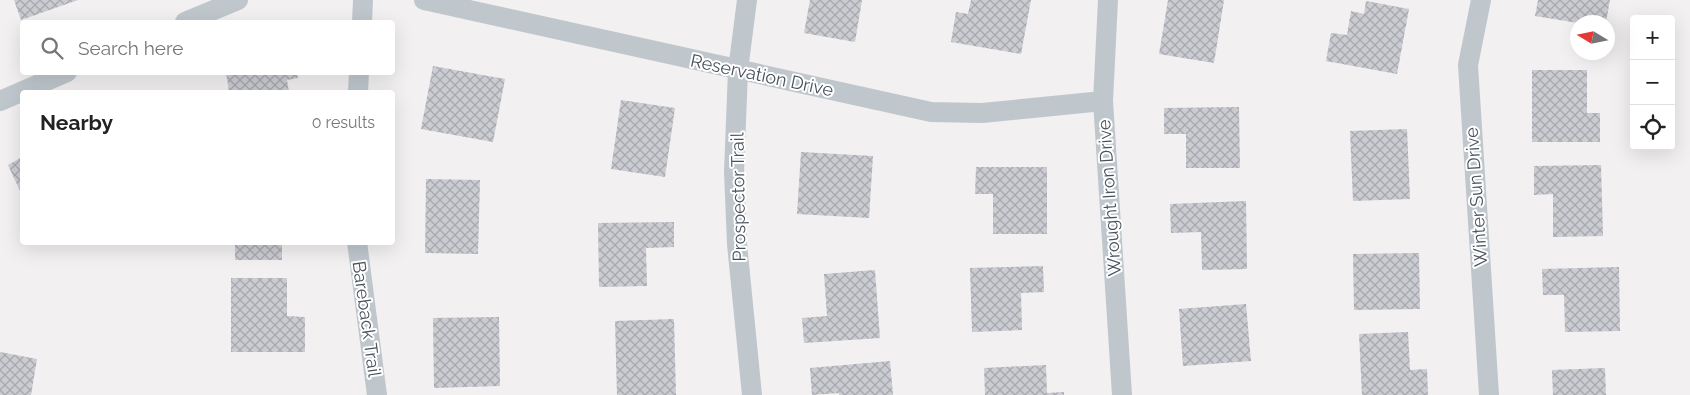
<!DOCTYPE html>
<html lang="en">
<head>
<meta charset="utf-8">
<style>
	body { margin:0; font-family:Raleway,sans-serif; background:#f2f2f2; color:#222 }
	.controls { position:absolute; right:15px; top:15px; display:grid; overflow:hidden; border-radius:5px; box-shadow:0 5px 20px #0002 }
	.controls button { width:45px; height:45px; display:grid; place-items:center; padding:0; border:0; border-bottom:1px solid #e0e0e0; background:#fff; color:#222; font:25px sans-serif }
	.compass { position:absolute; left:1570px; top:15px; width:45px; height:45px; border-radius:50%; background:#fff; box-shadow:0 5px 20px #0002; rotate:280deg }
	.list { margin:0; padding:0; list-style:none }
	h2 { display:flex; justify-content:space-between; align-items:center; height:65px; margin:0; padding:0 20px; font-size:21px }
	h2 small { font-size:16px; font-weight:400; color:#767676 }
	.icon { flex:none; width:28px; height:28px; fill:none; stroke:currentColor; stroke-width:2; stroke-linecap:round; stroke-linejoin:round }
	.map { position:relative; flex:none; width:1690px; height:395px; overflow:hidden }
	.search { position:absolute; background:#fff; box-shadow:0 5px 20px #0002; left:20px; top:20px; width:375px; height:55px; display:flex; align-items:center; gap:12px; box-sizing:border-box; padding:0 18px; border-radius:5px; color:#767676; font-size:19px }
	.panel { position:absolute; background:#fff; box-shadow:0 5px 20px #0002; left:20px; top:90px; width:375px; height:155px; border-radius:5px }
	.map>svg:first-child { display:block }
	.building { fill:url(#building-cross-hatch) }
	.lines { fill:none; stroke-linecap:round; stroke-linejoin:round }
	.street { stroke:#bfc7cd; stroke-width:20 }
	.labels { text-anchor:middle; dominant-baseline:central; stroke-width:4; stroke-linejoin:round; paint-order:stroke }
	.street-label { font-size:18px; fill:#49525c; stroke:#fff }
</style>
</head>
<body>
<div class="map">
<svg width="1690" height="395" viewBox="0 0 1690 395">
	<defs>
		<pattern id="building-cross-hatch" width="8" height="8" patternUnits="userSpaceOnUse" patternTransform="scale(1.25)"><rect width="8" height="8" fill="#caccd2"/><path d="M0 0l8 8M0 8l8-8" fill="none" stroke="#a6a8ae"/></pattern>
	</defs>
	<rect width="100%" height="100%" fill="#f2f0f0"/>
	<path class="building" d="M14 0H78L21 20Z
		M810 0H862L855 42 804 33Z
		M971 0H1031L1021 54 951 42 956 12 968 14Z
		M1168 0H1224L1214 63 1159 54Z
		M1538 0H1610L1606 22 1578 23 1535 16Z
		M1366 1 1409 9 1397 74 1326 61 1331 33 1347 35 1351 11 1364 14Z
		M433 66 505 79 493 142 421 129Z
		M1532 70H1587V113H1600V142H1532Z
		M226 72H297L298 78 287 80 289 92H229Z
		M621 100 675 108 665 177 611 169Z
		M1239 107 1240 168H1186V134H1164V108Z
		M1407 129 1410 199 1353 201 1350 131Z
		M801 152 873 156 869 218 797 214Z
		M22 157V195L8 165Z
		M1601 165 1603 236 1553 237V194L1534 195V166Z
		M976 167H1047V234H993V194H975Z
		M426 179 480 180 478 254 425 253Z
		M1246 201 1247 269 1202 270 1201 232 1171 233 1170 204Z
		M674 222V247L646 248 647 286 599 287 598 223Z
		M235 242H282V260H235Z
		M1419 253 1420 309 1354 310 1353 254Z
		M1043 266 1044 292 1021 293 1022 330 972 332 970 268Z
		M1619 267 1620 331 1565 332 1564 295H1543L1542 269Z
		M875 270 880 338 804 343 802 318 827 316 824 274Z
		M231 278H287V316L305 317V352H231Z
		M1246 304 1251 361 1183 366 1179 309Z
		M499 317 500 386 434 388 433 318Z
		M674 319 676 395H617L615 321Z
		M1408 332 1410 370 1427 369 1428 395H1362L1359 334Z
		M0 352 37 359 31 395H0Z
		M890 361 893 395H839V393L812 395 810 368Z
		M1046 365 1047 393 1064 392V395H985L984 368Z
		M1605 368 1606 395H1553L1552 370Z"/>
	<g class="lines">
		<path class="street" d="M424 0 931 112 982 113 1103 101
			M747 0 738 70 734 172 737 244 752 395
			M1108 0 1103 101 1122 395
			M1481 0 1468 65 1489 395
			M185 22 238 0
			M362 22 363 0
			M358 92 359 72
			M0 101 67 72
			M357 242 377 395"/>
	</g>
	<g class="labels">
		<g class="street-label">
			<text transform="translate(762 75) rotate(12)">Reservation Drive</text>
			<text transform="translate(738 197) rotate(-91)">Prospector Trail</text>
			<text transform="translate(1476 197) rotate(-94)">Winter Sun Drive</text>
			<text transform="translate(1109 198) rotate(-94)">Wrought Iron Drive</text>
			<text transform="translate(367 319) rotate(82)">Bareback Trail</text>
		</g>
	</g>
</svg>
<div class="controls">
<button>+</button>
<button>−</button>
<button><svg class="icon" aria-label="locate" viewBox="0 0 24 24"><circle cx="12" cy="12" r="6"/><path d="M12 2v4M12 18v4M2 12h4M18 12h4"/></svg></button>
</div>
<svg class="compass" viewBox="-18 -18 36 36"><path d="M0-13l5 13h-10z" fill="#e53935"/><path d="M0 13l5-13h-10z" fill="#767676"/></svg>
<div class="search"><svg class="icon" aria-label="search" viewBox="0 0 24 24"><circle cx="10" cy="10" r="6"/><path d="M15 15l6 6"/></svg>Search here</div>
<section class="panel">
<h2>Nearby<small>0 results</small></h2>
<ul class="list">
</ul>
</section>
</div>
</body>
</html>
